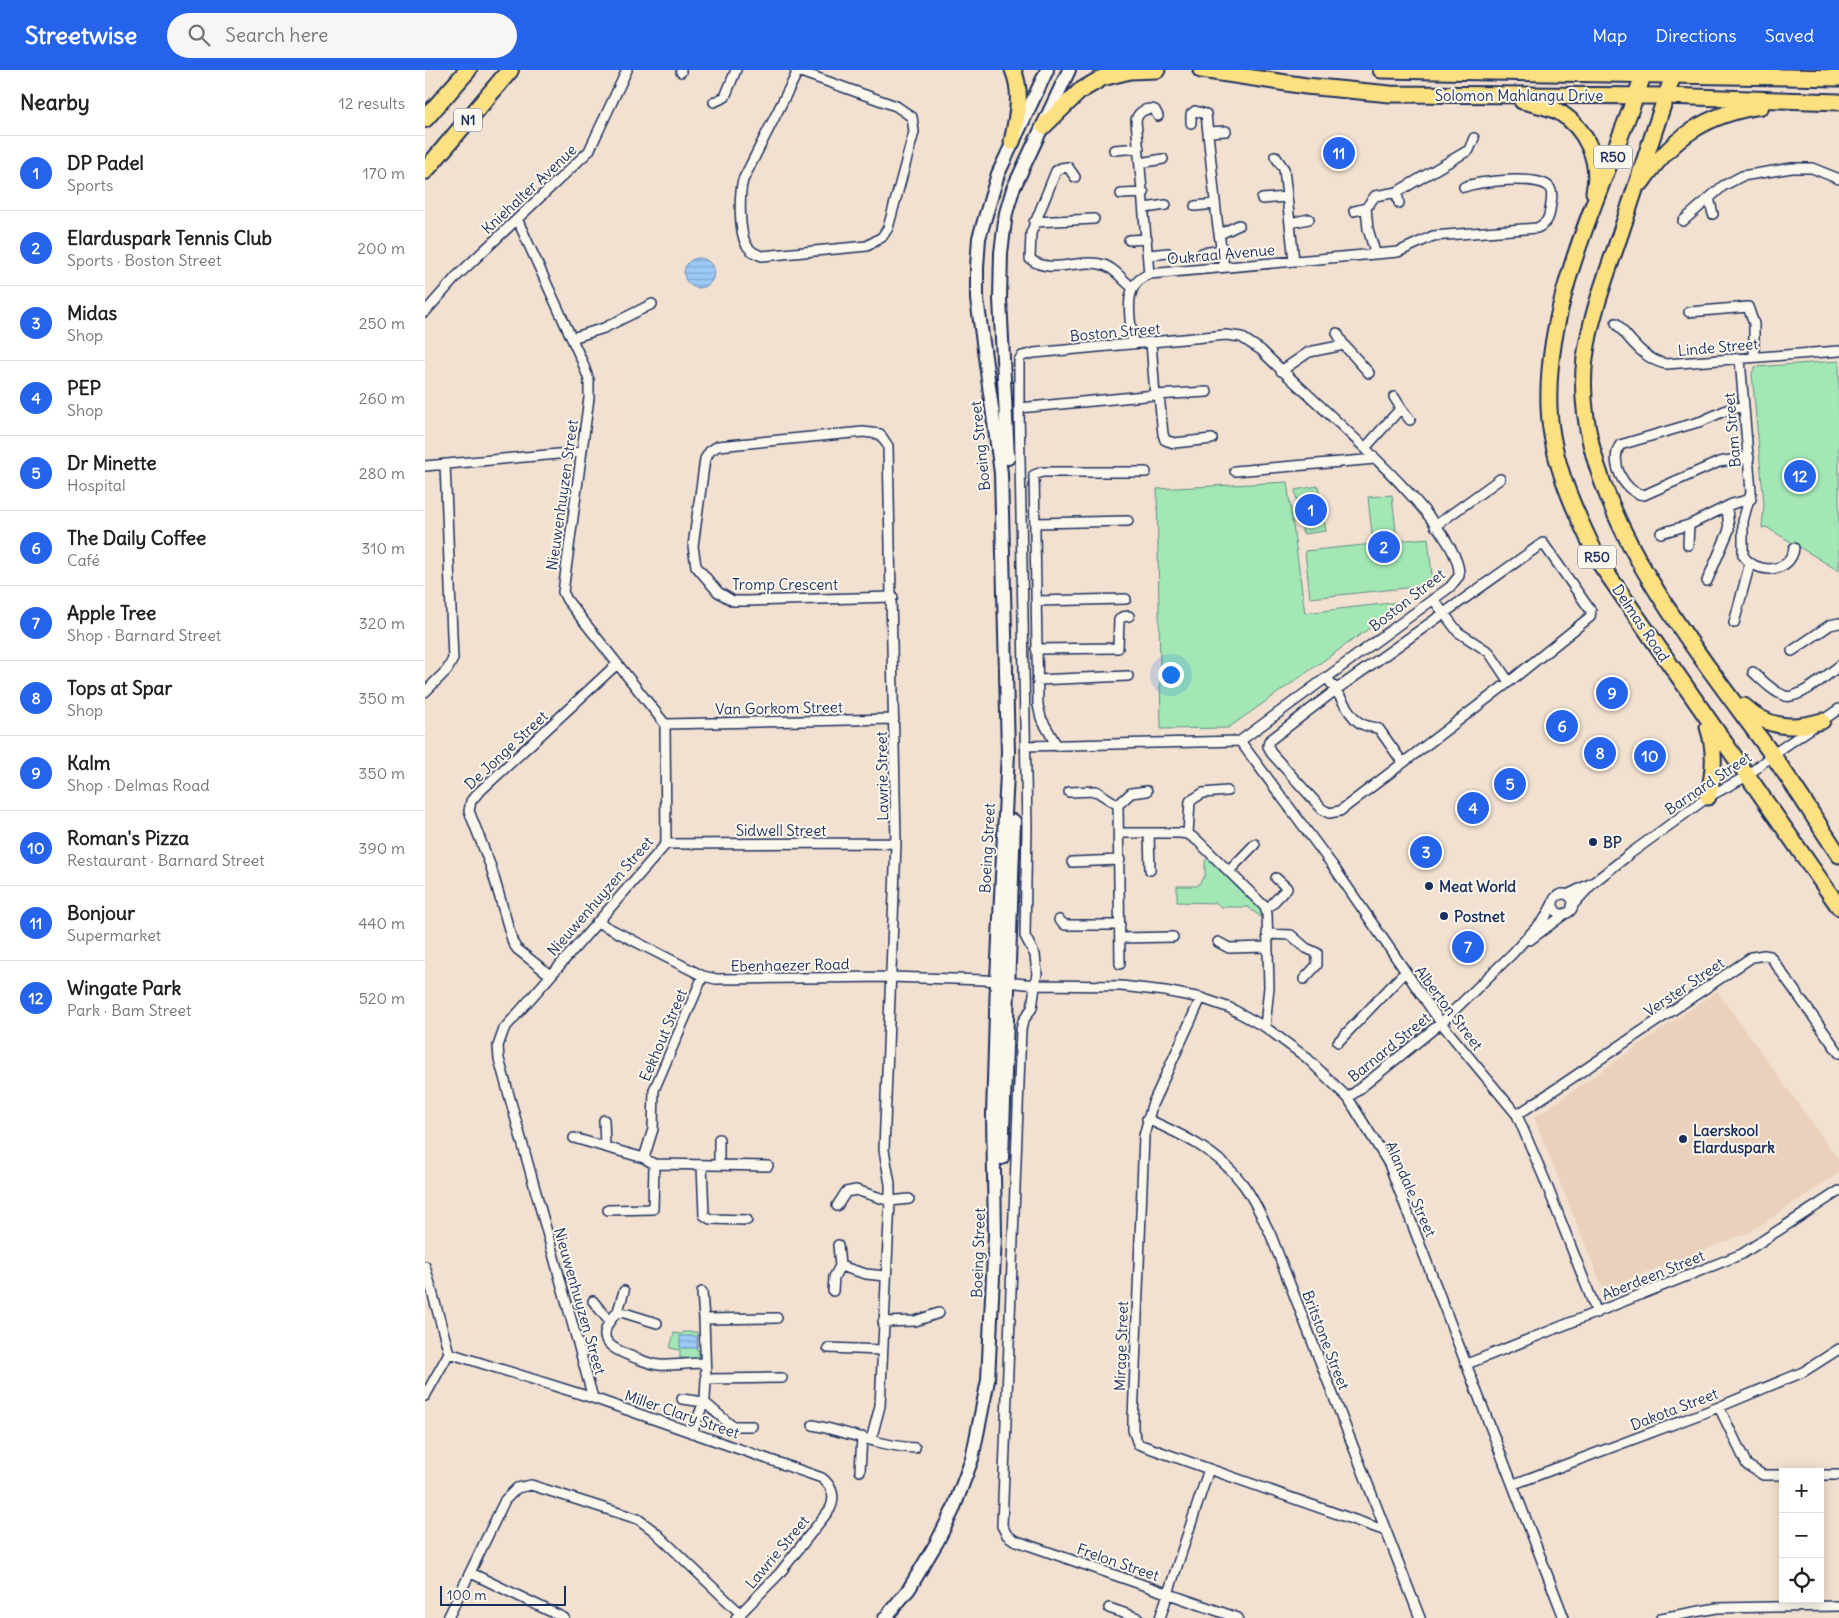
<!DOCTYPE html>
<html lang="en">
<head>
<meta charset="utf-8">
<style>
	body { margin:0; font-family:Delius,sans-serif; background:#f6f6f6; color:#202124 }
	.controls { position:absolute; right:15px; bottom:15px; display:grid; overflow:hidden; border-radius:0px; box-shadow:0 2px 12px #0003 }
	.controls button { width:45px; height:45px; display:grid; place-items:center; padding:0; border:0; border-bottom:1px solid #e0e0e0; background:#fff; color:#202124; font:25px sans-serif }
	.scale { position:absolute; left:15px; bottom:12px; width:126px; box-sizing:border-box; padding-left:5px; border:2px solid #1b2f5e; border-top:0; font-size:14px; line-height:18px; white-space:nowrap; color:#1b2f5e; -webkit-text-stroke:4px #fbf7ec; paint-order:stroke }
	.you { position:absolute; left:745px; top:604px; width:18px; height:18px; margin:-12px; border:4px solid #fff; border-radius:50%; background:#1a73e8; box-shadow:0 0 0 8px #1a73e833 }
	.badge { display:grid; place-items:center; width:32px; height:32px; border-radius:50%; background:#2563eb; color:#fff; font-size:16px; font-weight:700 }
	.pin { position:absolute; translate:-50% -50%; border:2px solid #fff; box-shadow:0 1px 5px #0006 }
	.list { margin:0; padding:0; list-style:none }
	h2 { display:flex; justify-content:space-between; align-items:center; height:65px; margin:0; padding:0 20px; font-size:21px }
	h2 small { font-size:16px; font-weight:400; color:#757577 }
	.list li { display:grid; grid-template-columns:32px 1fr auto; gap:15px; align-items:center; box-sizing:border-box; height:75px; padding:0 20px; border-top:1px solid #e0e0e0 }
	.list b { display:block; font-size:19px; white-space:nowrap }
	.list p { margin:0; font-size:16px; white-space:nowrap; color:#757577 }
	.list em { font-size:16px; font-style:normal; color:#757577 }
	.icon { flex:none; width:28px; height:28px; fill:none; stroke:currentColor; stroke-width:2; stroke-linecap:round; stroke-linejoin:round }
	.map { position:relative; flex:none; width:1414px; height:1548px; overflow:hidden }
	header { display:flex; align-items:center; gap:30px; box-sizing:border-box; height:70px; padding:0 25px; background:#2563eb; color:#fff }
	header strong { font-size:24px }
	nav { display:flex; gap:28px; margin-inline-start:auto; font-size:18px }
	.search { width:350px; height:45px; background:#f6f6f6; display:flex; align-items:center; gap:12px; box-sizing:border-box; padding:0 18px; border-radius:28px; color:#757577; font-size:19px }
	main { display:flex }
	aside { flex:1; background:#fff }
	.map>svg:first-child { display:block }
	.built { fill:#ebd1bc }
	.grass { fill:url(#grass-tufts); stroke:#5f8c89 }
	.park { fill:#a3e8b4; stroke:#5f8c89 }
	.water { fill:url(#water-rules); stroke:#688dba }
	.lines { fill:none; stroke-linecap:round; stroke-linejoin:round }
	.street-casing { stroke:#1b2f5e; stroke-width:12 }
	.secondary-casing { stroke:#1b2f5e; stroke-width:16 }
	.primary-casing { stroke:#1b2f5e; stroke-width:19 }
	.highway-casing { stroke:#1b2f5e; stroke-width:20 }
	.street { stroke:#fbf7ec; stroke-width:9 }
	.secondary { stroke:#fbf7ec; stroke-width:12 }
	.primary { stroke:#fde080; stroke-width:15 }
	.highway { stroke:#fde080; stroke-width:16 }
	.poi-dot { fill:#1b2f5e; stroke:#fbf7ec; stroke-width:2 }
	.labels { text-anchor:middle; dominant-baseline:central; stroke-width:4; stroke-linejoin:round; paint-order:stroke }
	.shield { fill:#fbf7ec; stroke:#5e6b89; stroke-width:1 }
	.shield-label { font-size:14px; font-weight:bold; fill:#1b2f5e }
	.street-label { font-size:15px; fill:#1b2f5e; stroke:#fbf7ec }
	.poi-label { font-size:15px; font-weight:bold; fill:#1b2f5e; stroke:#fbf7ec; text-anchor:start }
</style>
</head>
<body>
<header>
<strong>Streetwise</strong>
<div class="search"><svg class="icon" aria-label="search" viewBox="0 0 24 24"><circle cx="10" cy="10" r="6"/><path d="M15 15l6 6"/></svg>Search here</div>
<nav><a>Map</a><a>Directions</a><a>Saved</a></nav>
</header>
<main>
<aside>
<h2>Nearby<small>12 results</small></h2>
<ul class="list">
<li><span class="badge">1</span><div><b>DP Padel</b><p>Sports</p></div><em>170 m</em></li>
<li><span class="badge">2</span><div><b>Elarduspark Tennis Club</b><p>Sports · Boston Street</p></div><em>200 m</em></li>
<li><span class="badge">3</span><div><b>Midas</b><p>Shop</p></div><em>250 m</em></li>
<li><span class="badge">4</span><div><b>PEP</b><p>Shop</p></div><em>260 m</em></li>
<li><span class="badge">5</span><div><b>Dr Minette</b><p>Hospital</p></div><em>280 m</em></li>
<li><span class="badge">6</span><div><b>The Daily Coffee</b><p>Café</p></div><em>310 m</em></li>
<li><span class="badge">7</span><div><b>Apple Tree</b><p>Shop · Barnard Street</p></div><em>320 m</em></li>
<li><span class="badge">8</span><div><b>Tops at Spar</b><p>Shop</p></div><em>350 m</em></li>
<li><span class="badge">9</span><div><b>Kalm</b><p>Shop · Delmas Road</p></div><em>350 m</em></li>
<li><span class="badge">10</span><div><b>Roman's Pizza</b><p>Restaurant · Barnard Street</p></div><em>390 m</em></li>
<li><span class="badge">11</span><div><b>Bonjour</b><p>Supermarket</p></div><em>440 m</em></li>
<li><span class="badge">12</span><div><b>Wingate Park</b><p>Park · Bam Street</p></div><em>520 m</em></li>
</ul>
</aside>
<div class="map">
<svg width="1414" height="1548" viewBox="0 0 1414 1548">
	<defs>
		<pattern id="grass-tufts" width="24" height="20" patternUnits="userSpaceOnUse" patternTransform="scale(1.25)"><rect width="24" height="20" fill="#a3e8b4"/><path d="M3 7l-1-3M5 7V3M7 7l1-3M15 17l-1-3M17 17v-4M19 17l1-3" fill="none" stroke="#8cc79d"/></pattern>
		<pattern id="water-rules" width="6" height="5" patternUnits="userSpaceOnUse" patternTransform="scale(1.25)"><rect width="6" height="5" fill="#9ccbf7"/><path d="M0 2.5h6" fill="none" stroke="#7ea5cb"/></pattern>
	</defs>
	<rect width="100%" height="100%" fill="#f2e1d0"/>
	<filter id="ink" filterUnits="userSpaceOnUse"><feTurbulence type="fractalNoise" baseFrequency=".02" numOctaves="2"/><feDisplacementMap in="SourceGraphic" scale="10" xChannelSelector="R" yChannelSelector="G"/><feConvolveMatrix kernelMatrix="1 2 1 2 8 2 1 2 1" color-interpolation-filters="sRGB"/></filter>
	<g filter="url(#ink)">
		<path class="built" d="M1292 921 1414 1090V1103L1325 1162 1178 1219 1109 1048Z"/>
		<path class="grass" d="M259 1262H272V1280H275L273 1289 255 1288V1280L245 1278 249 1263 256 1264Z"/>
		<path class="park" d="M1414 291V501L1341 457 1337 458 1339 434 1327 303 1330 297Z
			M862 412 880 543 983 531 803 658 736 659 732 419Z
			M893 416 901 461 878 464 870 420Z
			M967 425 972 471 1003 468 1008 515 885 528 880 481 948 474 943 427Z
			M783 788 836 840 837 848 823 837H796L792 833 752 832V816H772L780 806V791Z"/>
		<path class="water" d="M259 203a15 15 0 1 1 30 0a15 15 0 1 1-30 0Z
			M255 1266H272V1278H255Z"/>
		<g class="lines">
			<g class="street-casing">
				<path id="street" d="M370 0 373 1 471 36 487 47 489 62 463 158 457 167 442 176 337 186C331 184 324 181 321 174 314 161 314 124 318 110L373 1
					M256 2V0
					M289 32 300 27 311 0
					M766 53V44L770 41 781 44 792 150 799 197
					M784 62 801 61
					M689 80 714 78
					M850 86 859 99 869 191
					M715 93 738 89
					M650 107 643 97 636 98 631 101 606 163 605 189C627 206 655 187 679 195 691 199 697 210 707 217
					M972 122 974 133
					M696 124 719 123
					M1284 128 1288 144
					M837 129 862 127
					M770 136 790 134
					M720 138 741 135
					M929 141 941 138
					M93 151 157 291 164 310V328L138 522 142 530 240 654 241 774 79 959 73 976 74 989 168 1328
					M1258 151 1298 116 1317 106 1367 98H1387L1414 109
					M609 152 669 149
					M865 153 884 149
					M795 164 814 155
					M704 170 722 169
					M950 182 943 159 941 138 950 126 972 122 1044 80 1049 68
					M777 183 798 180
					M724 185 743 183
					M724 204 711 50C713 42 721 37 730 40L733 46
					M0 242 32 206 164 81 202 0
					M1264 242 1323 237 1329 254V287
					M1191 253C1205 269 1219 290 1241 294L1414 281
					M912 263 919 275 944 303
					M147 268 179 258 227 234
					M726 272 730 325 782 322
					M708 274C706 250 695 215 724 204L973 182 1008 166 1112 158C1121 154 1124 149 1125 140 1126 133 1129 123 1124 117 1113 105 1053 111 1039 117
					M1315 289 1326 422 1318 451V485C1330 505 1366 504 1369 478
					M856 301 884 282 919 275
					M734 325 738 364 740 370 749 373 787 369
					M1319 337 1306 338 1277 351 1195 375C1184 392 1199 423 1219 425L1294 392 1324 387
					M594 338 730 325
					M976 338 985 350
					M940 378 976 338 969 327
					M0 396 156 382
					M810 401 951 389
					M610 453 703 451
					M1010 456 1075 409
					M1236 463 1264 455 1307 434 1326 429
					M1118 473 1166 541 1165 547 1084 612 915 741 904 743 897 739 847 684 843 676 844 671 912 619Z
					M1263 475 1264 455
					M1282 511 1304 460 1302 438
					M1008 529 1033 562 1064 582 1084 612
					M611 531 701 529
					M1309 553 1325 493
					M611 579 693 578 694 550 697 547 704 546
					M1367 581 1405 555 1414 553
					M1328 602C1337 610 1348 622 1360 626 1374 630 1402 605 1414 596
					M901 607C913 619 922 644 935 653 941 657 948 656 954 659L978 693
					M612 610 703 606
					M0 622 22 600 28 589 20 394
					M240 654 469 649
					M815 671 908 796 1016 953 1092 1045 1119 1108 1172 1243
					M600 676 815 671 1025 517 1034 506C1039 455 875 321 836 280L816 267 801 265 609 283 597 286 594 290V338L602 758 600 866 610 885 612 903 607 938 598 951 596 960 577 1456 582 1465 589 1470 813 1548
					M632 676 616 648 613 635 609 405 617 402H721
					M644 722 671 721 693 735
					M694 763H755L763 764 773 771 840 837 842 844 844 917 840 957
					M724 763 725 800
					M763 764 765 731 778 723 802 721
					M241 774 471 773
					M647 792 695 790
					M804 801 830 774
					M1128 834a10 10 0 1 1 20 0a10 10 0 1 1-20 0Z
					M1142 825 1167 813
					M1147 836 1169 812 1206 783 1283 727 1322 706 1347 685 1414 639
					M840 837 846 835 862 818 851 808
					M634 850 640 855H695
					M172 852 278 906 291 909 465 907 560 910 611 915 696 916 740 921 776 928 805 938 840 957 882 988 923 1028 964 1094 1139 1548
					M842 864 866 865 881 878 892 883V895L879 909
					M695 868 748 867
					M1105 870 1141 843
					M793 872 804 878 843 877
					M695 894 693 735 706 723 722 721
					M125 905 92 879 88 873 66 797 44 741 46 731 52 724 192 594
					M776 928 727 1035 719 1066 708 1349V1360L713 1374 961 1461
					M913 972 980 902
					M923 1028 1016 953 1087 884 1120 848 1128 833
					M1092 1045 1327 887 1339 885 1345 886 1414 983
					M722 1049C756 1064 794 1082 817 1113 829 1128 836 1146 845 1163L995 1548
					M179 1050 180 1077 219 1088 229 1094 343 1096
					M149 1068 180 1077
					M294 1069V1095
					M219 1088 228 1059 229 1020 278 906
					M277 1095 279 1145 285 1149 322 1150
					M412 1136 421 1122 431 1120 465 1131 484 1129
					M183 1140 228 1139 229 1094
					M413 1175 415 1196 441 1204 460 1206
					M0 1196 24 1283 0 1326
					M408 1221 409 1207 415 1196
					M277 1222 279 1249
					M168 1231 184 1251
					M193 1241 199 1221
					M458 1252 490 1251 514 1243
					M232 1253 193 1241C169 1267 180 1276 208 1287 216 1290 225 1294 234 1295 245 1296 267 1293 280 1293
					M403 1278 457 1280
					M24 1283 168 1328 397 1408C407 1416 411 1427 405 1439L354 1504 311 1548
					M1042 1294 1317 1184 1414 1121
					M281 1309 357 1308
					M257 1329 279 1332 307 1356H327
					M1294 1337 1322 1395 1338 1405H1358
					M388 1355C423 1362 455 1376 490 1378
					M267 1363 280 1329 281 1309 279 1249 352 1248
					M446 1370 455 1336 465 1131V1114L459 1080 471 773 463 376 455 364 438 362 293 376 285 381 280 389 268 476 271 496 293 522 308 531H322L468 527
					M435 1401 437 1367
					M1395 1405H1414
					M1089 1414 1294 1337 1378 1302 1414 1279
					M46 1503 139 1548
					M684 1538 713 1548
					M23 1548 80 1430 92 1418 106 1415 213 1449 229 1461 316 1544
					M735 1548 784 1399
					M1236 1548 1292 1538 1414 1536"/>
			</g>
			<g class="secondary-casing">
				<path id="secondary" d="M583 388 575 229 576 183 581 143 588 119 644 0
					M577 1088 589 751
					M460 1548 484 1519 512 1472 528 1440 547 1389 563 1310 570 1165 568 1045 572 910 583 682 576 403 552 229V197L554 168 573 104 622 0"/>
			</g>
			<g class="primary-casing">
				<path id="primary" d="M776 0 881 16 965 24 1241 26 1414 32
					M956 0 1414 8
					M1220 0C1184 106 1120 224 1124 337 1126 393 1152 446 1176 495L1414 837
					M1250 0C1231 54 1214 108 1196 162 1182 204 1166 244 1160 288 1143 426 1269 577 1346 683 1370 716 1391 751 1414 785
					M1097 31C1109 34 1122 36 1134 42 1161 58 1176 91 1169 122
					M619 56 655 21 677 8 705 1 732 0
					M587 72C592 48 598 23 588 0
					M1217 112C1248 67 1281 44 1336 36
					M1319 636C1342 658 1367 660 1397 651
					M1283 657C1291 681 1289 703 1283 727"/>
			</g>
			<g class="highway-casing">
				<path id="highway" d="M0 49 43 0
					M0 101 85 0"/>
			</g>
			<use href="#street" class="street"/>
			<use href="#secondary" class="secondary"/>
			<use href="#primary" class="primary"/>
			<use href="#highway" class="highway"/>
		</g>
	</g>
	<g class="poi-dot">
		<circle cx="1168" cy="772" r="5"/>
		<circle cx="1004" cy="816" r="5"/>
		<circle cx="1019" cy="846" r="5"/>
		<circle cx="1258" cy="1069" r="5"/>
	</g>
	<g class="labels">
		<g class="shield">
			<rect x="29" y="38.5" width="28" height="23" rx="4"/>
			<rect x="1169" y="75.5" width="38" height="23" rx="4"/>
			<rect x="1153" y="475.5" width="38" height="23" rx="4"/>
		</g>
		<g class="shield-label">
			<text x="43" y="50">N1</text>
			<text x="1188" y="87">R50</text>
			<text x="1172" y="487">R50</text>
		</g>
		<g class="street-label">
			<text x="1094" y="25">Solomon Mahlangu Drive</text>
			<text transform="translate(104 119) rotate(-43)">Kniehalter Avenue</text>
			<text transform="translate(796 184) rotate(-5)">Oukraal Avenue</text>
			<text transform="translate(690 262) rotate(-5)">Boston Street</text>
			<text transform="translate(1293 277) rotate(-5)">Linde Street</text>
			<text transform="translate(1307 360) rotate(-95)">Bam Street</text>
			<text transform="translate(555 376) rotate(-96)">Boeing Street</text>
			<text transform="translate(137 425) rotate(-82)">Nieuwenhuyzen Street</text>
			<text x="360" y="514">Tromp Crescent</text>
			<text transform="translate(982 530) rotate(-38)">Boston Street</text>
			<text transform="translate(1216 553) rotate(56)">Delmas Road</text>
			<text transform="translate(354 638) rotate(-1)">Van Gorkom Street</text>
			<text transform="translate(81 680) rotate(-43)">De Jonge Street</text>
			<text transform="translate(457 706) rotate(-91)">Lawrie Street</text>
			<text transform="translate(1283 713) rotate(-34)">Barnard Street</text>
			<text x="356" y="760">Sidwell Street</text>
			<text transform="translate(562 778) rotate(-87)">Boeing Street</text>
			<text transform="translate(175 826) rotate(-49)">Nieuwenhuyzen Street</text>
			<text transform="translate(365 895) rotate(-1)">Ebenhaezer Road</text>
			<text transform="translate(1259 917) rotate(-34)">Verster Street</text>
			<text transform="translate(1024 938) rotate(53)">Alberton Street</text>
			<text transform="translate(238 965) rotate(-67)">Eekhout Street</text>
			<text transform="translate(964 977) rotate(-39)">Barnard Street</text>
			<text transform="translate(986 1119) rotate(66)">Alandale Street</text>
			<text transform="translate(553 1183) rotate(-88)">Boeing Street</text>
			<text transform="translate(1228 1205) rotate(-22)">Aberdeen Street</text>
			<text transform="translate(155 1231) rotate(74)">Nieuwenhuyzen Street</text>
			<text transform="translate(901 1270) rotate(69)">Britstone Street</text>
			<text transform="translate(696 1276) rotate(-88)">Mirage Street</text>
			<text transform="translate(1249 1339) rotate(-21)">Dakota Street</text>
			<text transform="translate(257 1344) rotate(19)">Miller Clary Street</text>
			<text transform="translate(352 1482) rotate(-50)">Lawrie Street</text>
			<text transform="translate(693 1492) rotate(19)">Frelon Street</text>
		</g>
		<g class="poi-label">
			<text x="1178" y="772">BP</text>
			<text x="1014" y="816">Meat World</text>
			<text x="1029" y="846">Postnet</text>
			<text x="1268" y="1060">Laerskool<tspan x="1268" dy="17">Elarduspark</tspan></text>
		</g>
	</g>
</svg>
<div class="controls">
<button>+</button>
<button>−</button>
<button><svg class="icon" aria-label="locate" viewBox="0 0 24 24"><circle cx="12" cy="12" r="6"/><path d="M12 2v4M12 18v4M2 12h4M18 12h4"/></svg></button>
</div>
<div class="scale">100 m</div>
<div class="you"></div>
<div class="pin badge" style="left:886px;top:440px">1</div>
<div class="pin badge" style="left:959px;top:477px">2</div>
<div class="pin badge" style="left:1001px;top:782px">3</div>
<div class="pin badge" style="left:1048px;top:738px">4</div>
<div class="pin badge" style="left:1085px;top:714px">5</div>
<div class="pin badge" style="left:1137px;top:656px">6</div>
<div class="pin badge" style="left:1043px;top:877px">7</div>
<div class="pin badge" style="left:1175px;top:683px">8</div>
<div class="pin badge" style="left:1187px;top:623px">9</div>
<div class="pin badge" style="left:1225px;top:686px">10</div>
<div class="pin badge" style="left:914px;top:83px">11</div>
<div class="pin badge" style="left:1375px;top:406px">12</div>
</div>
</main>
</body>
</html>
